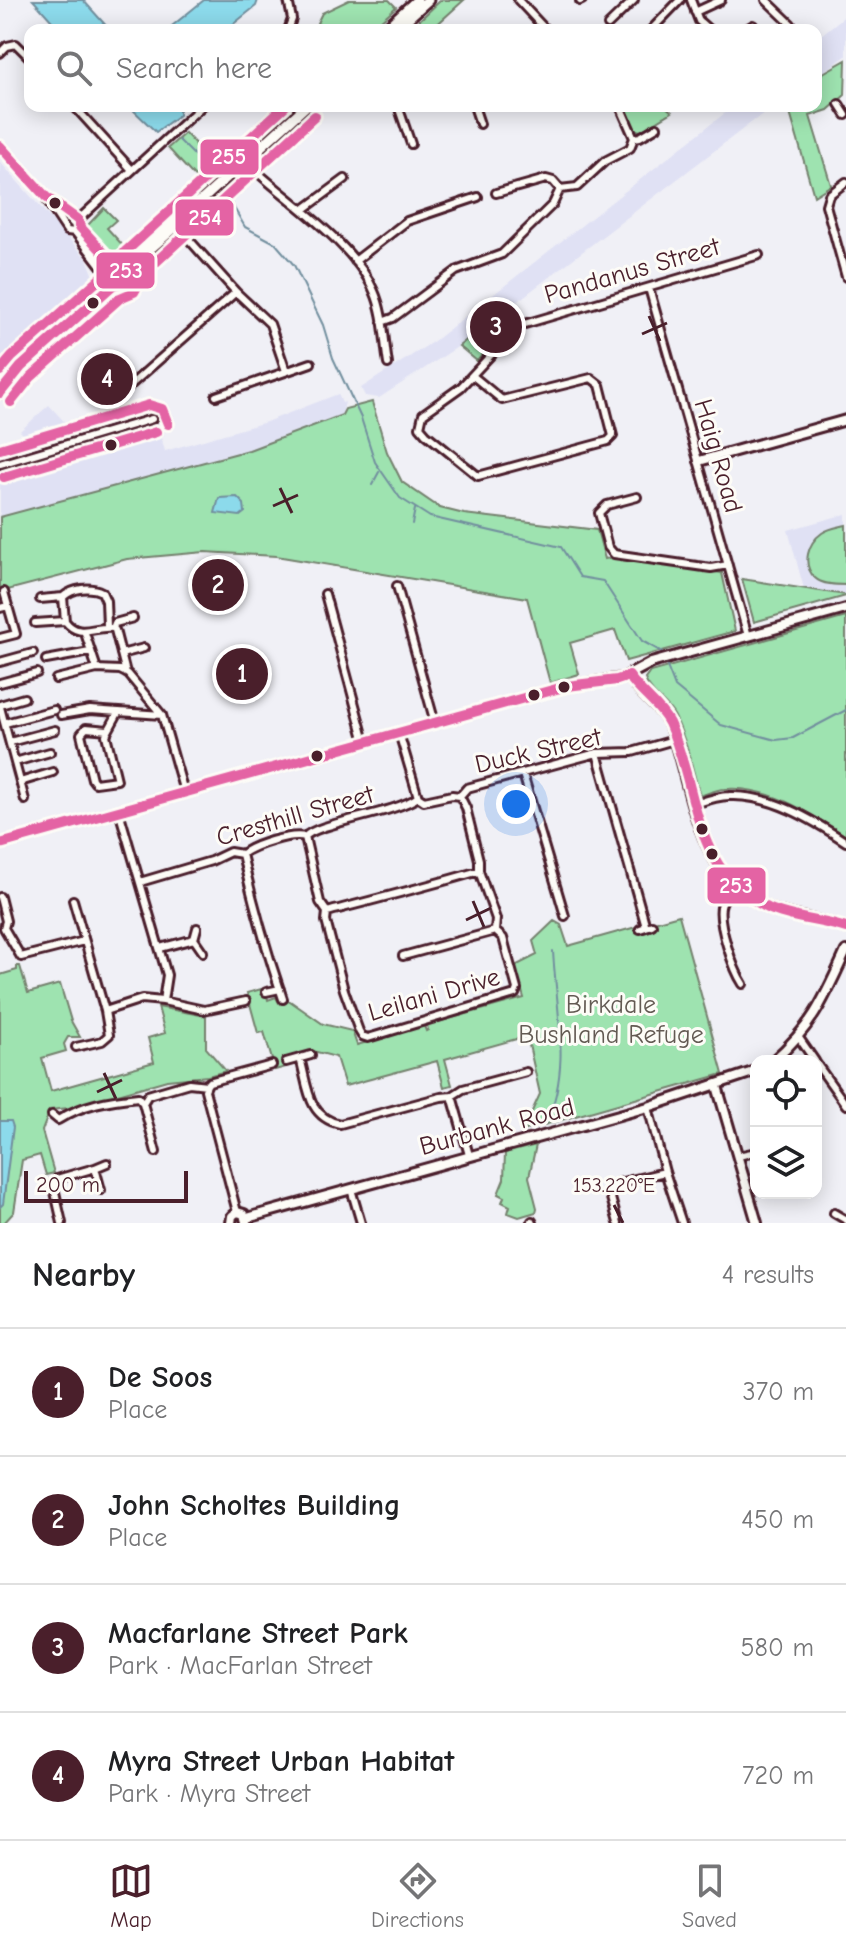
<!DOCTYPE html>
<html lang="en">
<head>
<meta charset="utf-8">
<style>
	body { margin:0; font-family:"Comic Neue",sans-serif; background:#f2f2f2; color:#202124 }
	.controls { position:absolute; right:24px; bottom:24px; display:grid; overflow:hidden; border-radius:16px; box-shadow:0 4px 20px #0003 }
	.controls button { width:72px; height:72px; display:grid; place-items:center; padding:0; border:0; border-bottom:2px solid #e0e0e0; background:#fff; color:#202124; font:40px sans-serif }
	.scale { position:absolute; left:24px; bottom:20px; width:164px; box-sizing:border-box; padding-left:8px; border:4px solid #4a1f2b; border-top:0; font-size:22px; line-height:28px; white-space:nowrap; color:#4a1f2b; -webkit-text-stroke:6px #fdfcf7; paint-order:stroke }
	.you { position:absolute; left:516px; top:804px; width:28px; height:28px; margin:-20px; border:6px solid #fff; border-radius:50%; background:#1a73e8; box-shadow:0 0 0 12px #1a73e833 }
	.badge { display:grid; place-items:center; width:52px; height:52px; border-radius:50%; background:#4a1f2b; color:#fff; font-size:26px; font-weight:700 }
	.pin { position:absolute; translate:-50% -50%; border:4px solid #fff; box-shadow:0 2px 8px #0006 }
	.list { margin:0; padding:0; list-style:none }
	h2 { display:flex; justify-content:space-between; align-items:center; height:104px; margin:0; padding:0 32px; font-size:34px }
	h2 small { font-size:26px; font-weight:400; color:#757577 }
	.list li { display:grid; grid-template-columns:52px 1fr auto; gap:24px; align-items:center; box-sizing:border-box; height:128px; padding:0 32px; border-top:2px solid #e0e0e0 }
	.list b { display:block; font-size:30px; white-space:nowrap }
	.list p { margin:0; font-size:26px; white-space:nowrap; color:#757577 }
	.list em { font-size:26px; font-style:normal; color:#757577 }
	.icon { flex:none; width:44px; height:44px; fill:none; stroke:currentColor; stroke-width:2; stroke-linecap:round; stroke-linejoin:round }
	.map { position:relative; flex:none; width:846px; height:1223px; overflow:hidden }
	.search { position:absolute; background:#fff; box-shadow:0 4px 20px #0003; left:24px; right:24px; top:24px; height:88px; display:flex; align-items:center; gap:20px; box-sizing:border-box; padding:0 28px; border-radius:16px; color:#757577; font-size:30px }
	.sheet { height:616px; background:#fff }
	nav { display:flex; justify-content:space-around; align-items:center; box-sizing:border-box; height:112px; border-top:2px solid #e0e0e0; background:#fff; font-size:22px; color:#757577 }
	nav a { display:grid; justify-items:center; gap:4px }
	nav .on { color:#4a1f2b }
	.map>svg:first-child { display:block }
	.built { fill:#e0e1f4 }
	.green { fill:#9ee3b0; stroke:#74816e; stroke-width:2 }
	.water { fill:#8cdaeb; stroke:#728f9e; stroke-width:2 }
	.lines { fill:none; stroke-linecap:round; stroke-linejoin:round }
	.stream { stroke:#728f9e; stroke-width:2 }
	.street-casing { stroke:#4a1f2b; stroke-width:12 }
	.secondary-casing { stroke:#4a1f2b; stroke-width:14 }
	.primary-casing { stroke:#4a1f2b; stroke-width:15 }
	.street { stroke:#fdfcf7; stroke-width:6 }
	.secondary { stroke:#fdfcf7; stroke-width:8 }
	.primary { stroke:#fdfcf7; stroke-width:9 }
	.bus-1-casing { stroke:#fdfcf7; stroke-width:16 }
	.bus-2-casing { stroke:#fdfcf7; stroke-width:16 }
	.bus-3-casing { stroke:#fdfcf7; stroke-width:16 }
	.bus-1 { stroke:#e463a4; stroke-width:10 }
	.bus-2 { stroke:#e463a4; stroke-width:10 }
	.bus-3 { stroke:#e463a4; stroke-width:10 }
	.ticks { fill:none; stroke:#4a1f2b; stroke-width:3 }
	.bus-dot { fill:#4a1f2b; stroke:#fdfcf7; stroke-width:3 }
	.labels { text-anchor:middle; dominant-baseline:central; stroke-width:6; stroke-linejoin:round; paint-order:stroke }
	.street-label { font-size:26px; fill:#4a1f2b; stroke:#fdfcf7 }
	.park-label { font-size:26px; fill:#635a53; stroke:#fdfcf7 }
	.ticks-label { font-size:20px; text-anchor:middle; fill:#4a1f2b; stroke:#fdfcf7; stroke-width:6; stroke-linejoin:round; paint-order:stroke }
	.line-badge { stroke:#fdfcf7; stroke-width:3 }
	.badge-label { font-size:22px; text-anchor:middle; font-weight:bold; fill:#fff }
</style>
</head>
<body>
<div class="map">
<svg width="846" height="1223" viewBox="0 0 846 1223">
	<rect width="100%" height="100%" fill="#f0f0f6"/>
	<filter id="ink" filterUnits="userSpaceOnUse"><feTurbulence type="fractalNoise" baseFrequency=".0125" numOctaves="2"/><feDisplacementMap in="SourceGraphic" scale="16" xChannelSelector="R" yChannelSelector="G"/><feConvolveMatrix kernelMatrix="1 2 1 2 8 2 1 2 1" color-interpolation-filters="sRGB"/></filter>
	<g filter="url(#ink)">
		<path class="built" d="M846 15V56L816 77V39Z
			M734 106H773L459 346 379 398 365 396 361 388 434 341Z
			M0 162 87 259 96 281 95 285 87 289 0 370Z
			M338 394 342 403 345 402 342 415 324 423 249 450 0 517V471L157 423 165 451 266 422Z
			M49 405 71 429 62 438 34 445 20 431Z
			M846 514V595L804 589 788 530Z"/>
		<path class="green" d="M349 0H389L396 7 370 30H328L317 23 322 13Z
			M441 0H464L431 30H409Z
			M846 60 845 95 828 110 810 116 831 185 814 196 788 106H816V77Z
			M626 106H665L672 112 641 131C630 130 629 116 626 106Z
			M185 133 218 168 202 185 168 148Z
			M104 208 116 220 107 228 127 250C108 258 98 240 87 226Z
			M514 302 519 319 500 335 477 361 459 346Z
			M372 402 387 452 402 482 440 508 464 514 597 530 605 559 614 557 722 573 735 631 626 661 615 630 570 643 579 674 550 683 527 598 276 556 205 552 127 559 0 592V517L249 450 342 415 345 409Z
			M846 525V585C837 585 822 585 815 578 801 564 808 543 822 533 829 528 838 527 846 525Z
			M742 579 846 595V596L754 622Z
			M846 617V836C811 814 768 785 725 789 717 789 708 793 700 796 693 770 687 742 675 717 668 703 649 693 645 679L650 672Z
			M679 915 723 1074 523 1131 540 1094 527 1036 445 1059 452 1085 444 1087 437 1061 345 1086 336 1057 313 1051 285 1059 286 1067 275 1070 264 1032 258 1033 247 993 265 988 268 1000 276 997 279 1003 290 1001 323 1024 352 1031 357 1045 424 1026 426 1031 428 1030 427 1025 524 998 515 966 537 955 533 941 554 921 561 925 568 946Z
			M17 966H20L28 993 60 984 71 1021 80 1037H68L64 1044 66 1051 42 1058 51 1091 154 1062 148 1038 165 1033 158 1007 206 1016V1048L226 1071 208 1076 167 1080 69 1108 50 1110 42 1131 54 1173 46 1175 40 1155 22 1160 14 1212 4 1223H0V975L17 970Z
			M536 1145 529 1177 537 1208 536 1212 519 1217 508 1213 510 1206 502 1202 504 1197 498 1194 504 1179 505 1153Z"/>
		<path class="water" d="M33 0H83L110 30H60Z
			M204 0H258L256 6 226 30H167Z
			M129 106H179V115L156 132Z
			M237 497 244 504 245 512 240 516 215 513 219 498Z
			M0 1121H11L13 1127 3 1204 0 1207Z"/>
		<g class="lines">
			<path class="stream" d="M179 140 215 176
				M223 189 245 227 275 243 294 265 323 325 333 358 361 418 375 462 400 498 430 517 561 547 580 577 603 581 642 641 662 652
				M372 485 379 472
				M412 524 415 509
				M666 664 675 687 721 725 776 740 793 738 846 710
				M546 1123C572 1068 556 1009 553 951"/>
			<g class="street-casing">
				<path id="street" d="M288 0 292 19 288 30
					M518 0 546 30
					M691 0 699 21 709 30
					M766 0 791 24
					M580 1 582 0
					M695 12 721 0
					M608 25 634 0
					M651 30 680 0
					M745 30 753 25
					M0 53 7 46 16 44 30 58
					M839 104 846 115
					M74 106 132 170
					M398 106 411 144
					M474 106 480 124
					M634 138 640 137 657 127
					M0 146C24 172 47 205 78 220L80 227 113 263
					M245 161C283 198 353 241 374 291 384 313 384 340 388 364
					M846 182 829 195 826 205 846 277
					M496 193 546 179 553 181 560 189
					M43 195 67 231 75 232
					M303 210 345 179
					M78 220 202 106
					M175 224 236 292 270 324 286 371
					M75 232 105 271
					M355 261 407 221 478 197
					M649 288 748 636
					M382 322 393 318 456 271 502 254 553 204 560 189 577 187 605 161 630 148 634 138 620 106
					M473 376 502 400 591 378 600 385 613 436 608 441 478 476 426 434 420 427 423 414 461 387 518 326 759 255
					M125 390 236 292
					M216 396 311 363
					M0 464 152 419
					M637 497 607 505 599 513 608 547 614 554 711 568 728 565
					M397 586 435 723
					M4 592 8 606
					M325 594 365 742
					M40 599 63 597
					M0 608 8 606 16 634 0 638
					M35 623 65 621
					M107 626 106 601 102 592C90 586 73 588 63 597L65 621C80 640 94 625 113 628L115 623 133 618
					M113 628 115 630 126 673
					M85 633 97 669 120 670 128 674 162 715 184 792
					M121 654 144 648
					M46 660 90 652
					M0 662 33 653
					M56 679 97 669
					M0 683 37 673
					M0 705 24 698
					M0 707 25 800
					M61 715 90 710 162 715
					M5 723 54 710
					M108 730 86 728 81 734 92 779 95 783 117 780 106 735 118 713
					M399 733 418 797
					M10 742 55 730
					M597 753 646 927
					M15 762 50 752
					M523 774 565 916
					M20 782 53 772
					M460 796 467 788 597 753 632 752 674 740
					M692 805C704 801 717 796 729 796 770 794 813 820 846 842
					M119 811 167 975 163 1001
					M305 837 320 902 327 912 326 921 344 990 359 1031 362 1036 368 1038 515 994 517 989 503 938 495 931 496 919 479 871V860L466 808 460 796
					M242 854C253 904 267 952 283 999
					M140 882 211 861 230 852 242 854C253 845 291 833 305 837 315 823 395 814 418 797L424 801 452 795 460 796
					M734 885C729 892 722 899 721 907 718 924 733 969 743 984
					M0 897 6 921 4 928 21 957 84 941
					M73 900 105 1011 109 1035 102 1041 76 1047
					M327 912C377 899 428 886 479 871
					M197 928 194 939 203 952
					M640 929 652 925
					M160 948 194 939
					M403 956 495 931
					M266 992 280 989
					M105 1011 142 999 163 1001 204 1010 246 1001
					M799 1038 815 1061
					M300 1058C308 1086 307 1117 340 1124L441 1097 452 1096 463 1089 526 1072
					M286 1062 311 1055
					M816 1063 846 1105
					M207 1085 205 1090 237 1212
					M207 1085 209 1082 272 1065
					M452 1096 469 1155
					M648 1107 665 1172 682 1223
					M52 1115 58 1120C83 1104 109 1100 138 1097L143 1103
					M156 1152 143 1103 148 1095 189 1083 207 1085
					M738 1156 756 1152
					M351 1189 361 1223
					M101 1190 95 1168 107 1163
					M834 1213 846 1220
					M532 1221 533 1223
					M62 1223 53 1183 57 1179 95 1168
					M618 1223 611 1198V1189L618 1183 665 1172"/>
			</g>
			<g class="secondary-casing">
				<path id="secondary" d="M699 461 846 420
					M629 676C639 694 657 704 668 722 694 787 693 877 769 908 793 918 821 919 846 928
					M0 844 567 686 623 678 651 663 846 609
					M773 1061C813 1026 824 999 846 951
					M717 1086 757 1223
					M247 1218 648 1107 756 1071
					M231 1223 232 1216 237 1212 244 1214 246 1222"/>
			</g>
			<g class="primary-casing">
				<path id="primary" d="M384 30 417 0
					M395 30 428 0
					M118 263 142 248 185 210 201 200
					M66 324C76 305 96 296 105 277
					M0 380 9 372 20 367
					M0 393 21 367 113 285 124 282 127 272 135 262 197 208 203 199 306 106"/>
			</g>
			<use href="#street" class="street"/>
			<use href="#secondary" class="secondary"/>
			<use href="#primary" class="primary"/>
			<g class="bus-1-casing">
				<path id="bus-1" d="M0 146 46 197 78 220 80 227 113 263 124 266 127 275 124 282 113 285 21 367 0 393
					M629 676C640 693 660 705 669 723 700 791 690 870 768 908 792 919 821 920 846 928
					M0 844 567 686 617 680 629 676"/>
			</g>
			<g class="bus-2-casing">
				<path id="bus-2" d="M11 402 31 377 120 298 134 292 145 272 315 116
					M4 477 156 432"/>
			</g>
			<g class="bus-3-casing">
				<path id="bus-3" d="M0 371 12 357 104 275 113 271 125 252 285 106
					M0 449 149 405 162 409 168 424"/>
			</g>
			<use href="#bus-1" class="bus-1"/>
			<use href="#bus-2" class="bus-2"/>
			<use href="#bus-3" class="bus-3"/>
		</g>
	</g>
	<path class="ticks" d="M649 316 660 341M642 334 667 323M280 488 292 513M273 506 298 495M473 901 484 927M466 920 491 908M104 1073 116 1099M97 1092 122 1080M614 1205 623 1223"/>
	<g class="bus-dot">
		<circle cx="55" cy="203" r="7"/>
		<circle cx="93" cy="303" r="7"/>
		<circle cx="111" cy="445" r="7"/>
		<circle cx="564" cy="687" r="7"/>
		<circle cx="534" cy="695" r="7"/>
		<circle cx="317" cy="756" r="7"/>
		<circle cx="702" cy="829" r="7"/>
		<circle cx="712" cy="854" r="7"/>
	</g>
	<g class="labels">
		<g class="street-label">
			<text transform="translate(632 271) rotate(-16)">Pandanus Street</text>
			<text transform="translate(718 456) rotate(74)">Haig Road</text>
			<text transform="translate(538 751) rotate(-13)">Duck Street</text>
			<text transform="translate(295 816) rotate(-16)">Cresthill Street</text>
			<text transform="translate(434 995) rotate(-16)">Leilani Drive</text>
			<text transform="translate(497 1127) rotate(-15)">Burbank Road</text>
		</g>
		<g class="park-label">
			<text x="611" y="1005">Birkdale<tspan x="611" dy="30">Bushland Refuge</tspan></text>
		</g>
	</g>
	<g class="ticks-label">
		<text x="614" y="1192">153.220°E</text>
	</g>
	<g class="line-badge">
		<rect x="199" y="138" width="61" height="38" rx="8" fill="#e463a4"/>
		<rect x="174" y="198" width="61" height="39" rx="8" fill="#e463a4"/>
		<rect x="95" y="251" width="61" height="39" rx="8" fill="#e463a4"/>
		<rect x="706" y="866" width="61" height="39" rx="8" fill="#e463a4"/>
	</g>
	<g class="badge-label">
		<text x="229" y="164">255</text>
		<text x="205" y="225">254</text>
		<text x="126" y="278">253</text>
		<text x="736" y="893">253</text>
	</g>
</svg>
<div class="controls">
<button><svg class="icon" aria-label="locate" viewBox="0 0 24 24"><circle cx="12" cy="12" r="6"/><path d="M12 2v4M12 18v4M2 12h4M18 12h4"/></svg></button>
<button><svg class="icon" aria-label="layers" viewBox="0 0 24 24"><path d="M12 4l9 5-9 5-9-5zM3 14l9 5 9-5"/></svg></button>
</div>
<div class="scale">200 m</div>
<div class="you"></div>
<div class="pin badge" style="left:242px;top:674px">1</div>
<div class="pin badge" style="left:218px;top:585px">2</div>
<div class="pin badge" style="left:496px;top:327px">3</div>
<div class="pin badge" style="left:107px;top:379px">4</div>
<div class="search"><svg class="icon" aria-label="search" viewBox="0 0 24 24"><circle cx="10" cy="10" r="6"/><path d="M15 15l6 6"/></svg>Search here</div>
</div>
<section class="sheet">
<h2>Nearby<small>4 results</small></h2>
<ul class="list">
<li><span class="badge">1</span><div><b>De Soos</b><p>Place</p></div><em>370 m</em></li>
<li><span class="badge">2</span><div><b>John Scholtes Building</b><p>Place</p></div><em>450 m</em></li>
<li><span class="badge">3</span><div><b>Macfarlane Street Park</b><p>Park · MacFarlan Street</p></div><em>580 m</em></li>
<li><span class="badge">4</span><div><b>Myra Street Urban Habitat</b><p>Park · Myra Street</p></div><em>720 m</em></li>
</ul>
</section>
<nav>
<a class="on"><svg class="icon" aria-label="map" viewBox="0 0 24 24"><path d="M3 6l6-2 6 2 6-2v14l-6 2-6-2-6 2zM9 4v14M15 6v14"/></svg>Map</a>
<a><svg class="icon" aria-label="directions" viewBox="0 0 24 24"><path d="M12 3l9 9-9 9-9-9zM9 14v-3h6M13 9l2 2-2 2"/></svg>Directions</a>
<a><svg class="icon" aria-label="saved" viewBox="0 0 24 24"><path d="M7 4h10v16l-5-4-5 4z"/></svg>Saved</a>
</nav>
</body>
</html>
